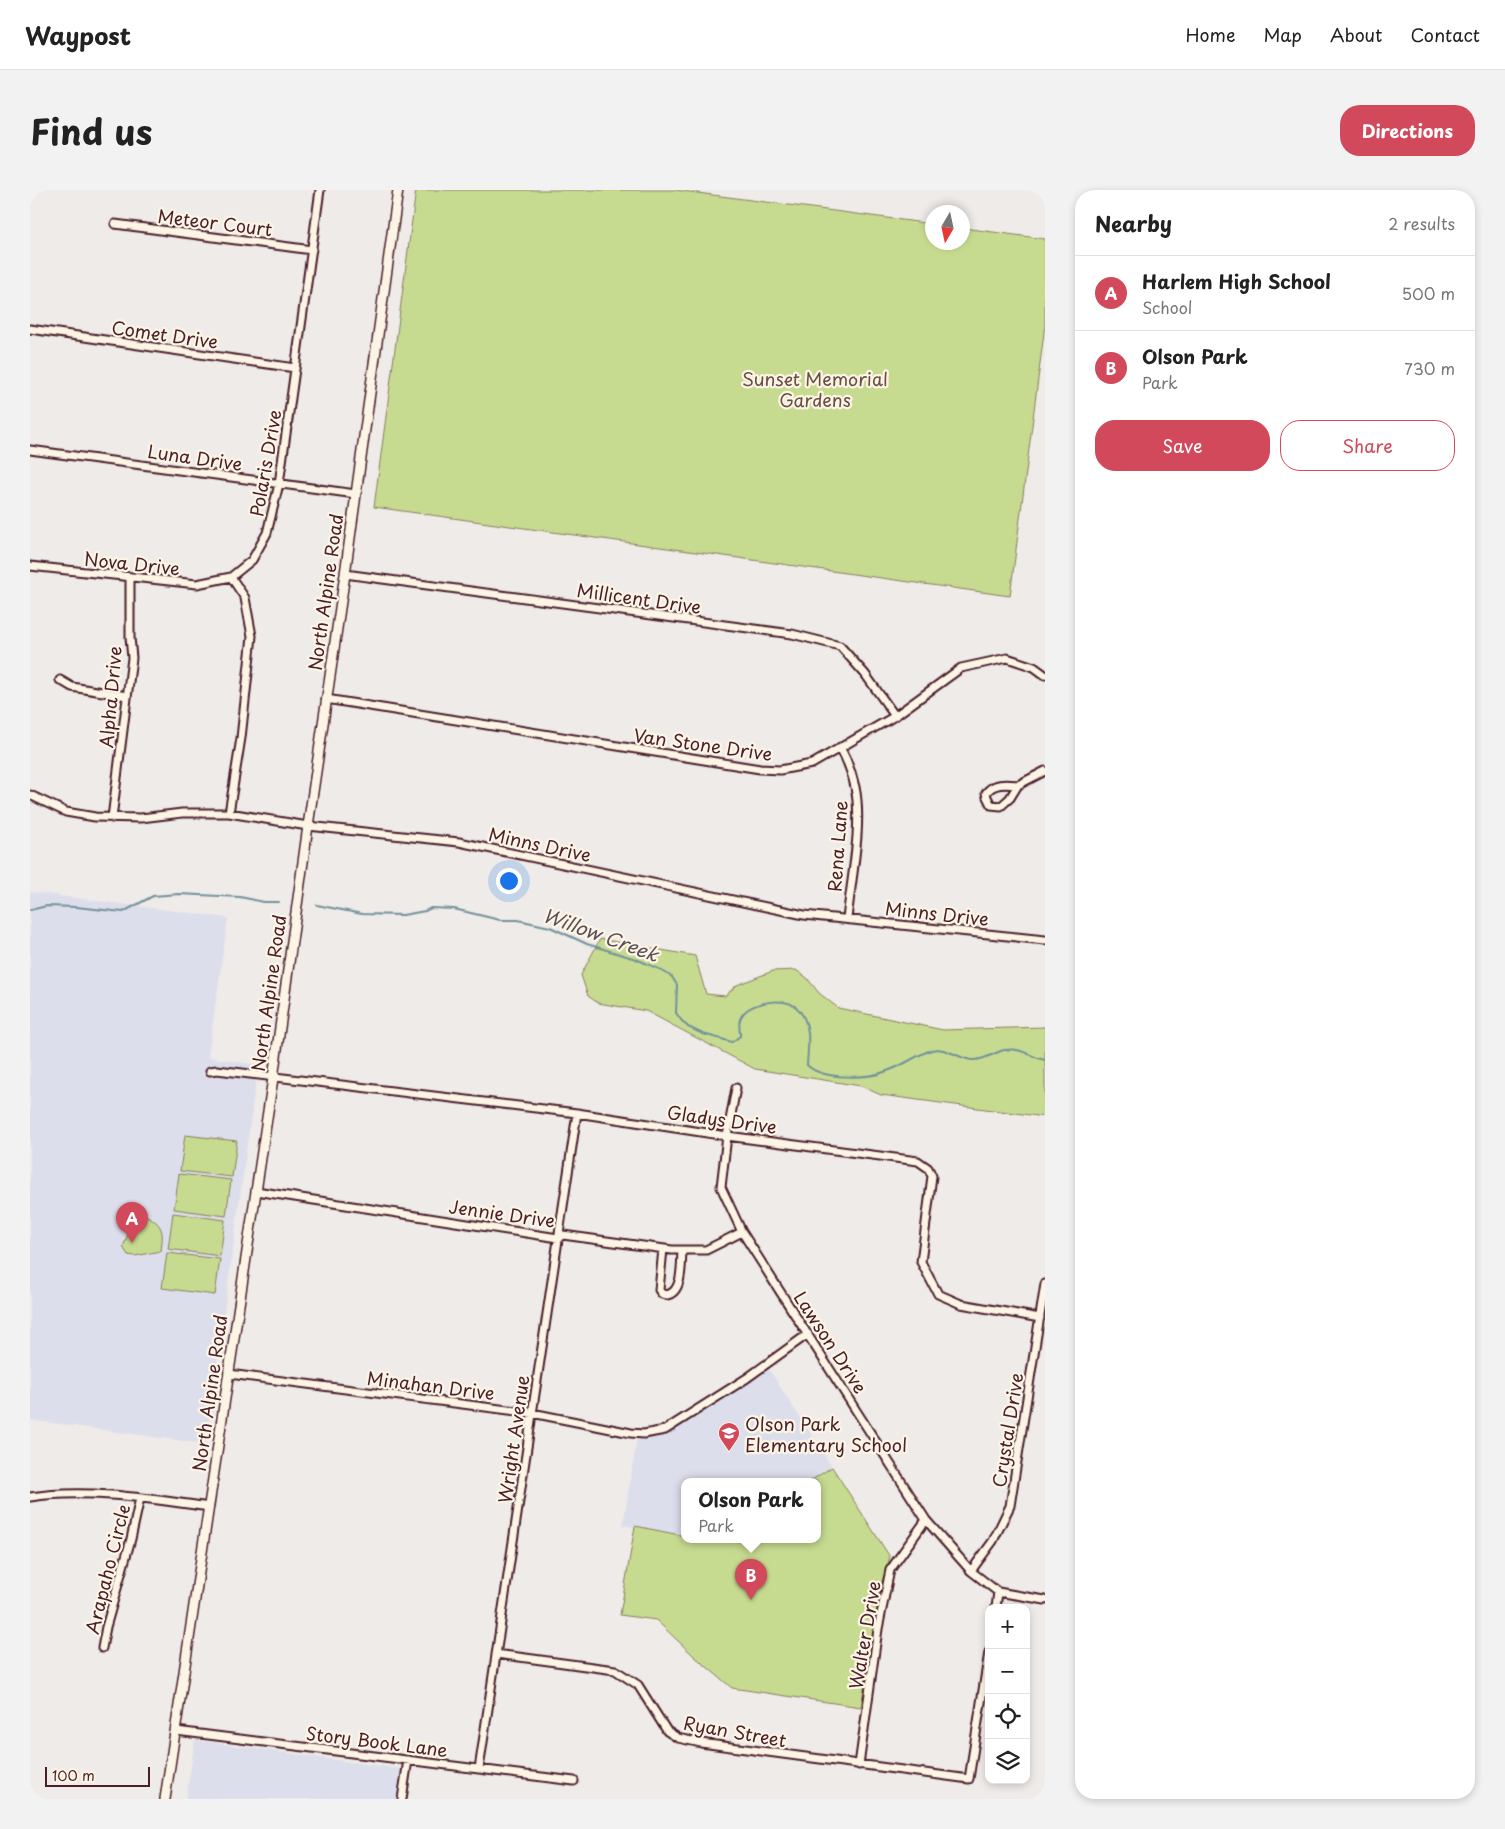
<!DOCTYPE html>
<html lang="en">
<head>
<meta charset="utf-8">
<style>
	body { margin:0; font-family:"Playpen Sans",sans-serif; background:#f2f2f2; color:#222 }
	.controls { position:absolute; right:15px; bottom:15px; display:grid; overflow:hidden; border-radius:10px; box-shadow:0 2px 8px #0003 }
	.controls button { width:45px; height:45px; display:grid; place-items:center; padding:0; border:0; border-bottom:1px solid #e0e0e0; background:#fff; color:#222; font:25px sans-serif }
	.compass { position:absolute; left:895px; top:15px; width:45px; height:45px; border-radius:50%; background:#fff; box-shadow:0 2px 8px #0003; rotate:189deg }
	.scale { position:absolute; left:15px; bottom:12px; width:105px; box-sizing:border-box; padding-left:5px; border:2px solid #4a1f2b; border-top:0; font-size:14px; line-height:18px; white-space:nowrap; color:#4a1f2b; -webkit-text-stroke:4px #fcf5e5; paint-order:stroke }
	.you { position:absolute; left:478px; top:690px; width:18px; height:18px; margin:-12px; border:4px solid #fff; border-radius:50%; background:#1a73e8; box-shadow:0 0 0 8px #1a73e833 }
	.badge { display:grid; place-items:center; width:32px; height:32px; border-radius:50%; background:#d1495b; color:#fff; font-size:16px; font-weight:700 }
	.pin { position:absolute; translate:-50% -41px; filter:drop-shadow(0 1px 2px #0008) }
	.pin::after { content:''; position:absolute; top:26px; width:18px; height:15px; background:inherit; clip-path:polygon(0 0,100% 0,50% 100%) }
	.popup { position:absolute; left:651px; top:1288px; width:140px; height:65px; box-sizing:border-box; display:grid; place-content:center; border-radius:10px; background:#fff; filter:drop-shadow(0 1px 4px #0005); font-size:16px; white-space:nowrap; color:#767676 }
	.popup b { font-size:19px; color:#222 }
	.popup::after { content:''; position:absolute; left:50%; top:100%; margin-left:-10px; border:10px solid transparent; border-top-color:#fff }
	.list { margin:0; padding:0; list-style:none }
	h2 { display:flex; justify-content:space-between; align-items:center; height:65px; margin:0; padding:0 20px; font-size:21px }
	h2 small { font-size:16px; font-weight:400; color:#767676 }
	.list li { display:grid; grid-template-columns:32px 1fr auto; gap:15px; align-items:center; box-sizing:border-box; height:75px; padding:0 20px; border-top:1px solid #e0e0e0 }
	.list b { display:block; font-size:19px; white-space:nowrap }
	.list p { margin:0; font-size:16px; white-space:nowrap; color:#767676 }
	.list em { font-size:16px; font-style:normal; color:#767676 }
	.actions { display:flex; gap:10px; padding:15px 20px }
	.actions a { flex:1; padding:11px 0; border:1px solid #d1495b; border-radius:20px; text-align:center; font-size:18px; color:#d1495b }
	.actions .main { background:#d1495b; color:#fff }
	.icon { flex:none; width:28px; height:28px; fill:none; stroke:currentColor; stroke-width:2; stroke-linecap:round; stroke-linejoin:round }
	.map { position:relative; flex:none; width:1015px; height:1609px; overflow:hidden; border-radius:20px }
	header { display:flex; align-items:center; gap:30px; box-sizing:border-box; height:70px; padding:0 25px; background:#fff; border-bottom:1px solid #e0e0e0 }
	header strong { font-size:24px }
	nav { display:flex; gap:28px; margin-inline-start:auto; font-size:18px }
	.intro { display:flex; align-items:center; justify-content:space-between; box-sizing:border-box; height:120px; padding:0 30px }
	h1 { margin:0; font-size:35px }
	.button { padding:12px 22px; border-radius:20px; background:#d1495b; color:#fff; font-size:18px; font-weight:700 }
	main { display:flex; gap:30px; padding:0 30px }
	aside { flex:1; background:#fff; border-radius:20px; box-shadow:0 2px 8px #0003 }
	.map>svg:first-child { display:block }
	.built { fill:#dddeeb }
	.green { fill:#c7db90; stroke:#887d5e }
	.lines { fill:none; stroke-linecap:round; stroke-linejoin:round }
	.stream { stroke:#73929a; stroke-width:2 }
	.minor-casing { stroke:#4a1f2b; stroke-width:11 }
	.major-casing { stroke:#4a1f2b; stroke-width:12 }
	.minor { stroke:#fcf5e5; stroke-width:7 }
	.major { stroke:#fcf5e5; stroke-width:9 }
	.labels { text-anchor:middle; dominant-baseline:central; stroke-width:4.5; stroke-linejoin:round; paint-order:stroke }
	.street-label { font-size:18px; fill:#4a1f2b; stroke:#fcf5e5 }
	.park-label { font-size:18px; fill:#694e44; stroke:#fcf5e5 }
	.poi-label { font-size:18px; fill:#4a1f2b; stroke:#fcf5e5; text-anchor:start }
	.water-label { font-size:19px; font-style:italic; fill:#5b4f59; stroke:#fcf5e5 }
</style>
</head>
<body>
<header>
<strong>Waypost</strong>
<nav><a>Home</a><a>Map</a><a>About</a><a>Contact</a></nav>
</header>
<div class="intro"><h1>Find us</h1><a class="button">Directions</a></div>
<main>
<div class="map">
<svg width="1015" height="1609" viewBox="0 0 1015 1609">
	<rect width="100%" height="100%" fill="#eeebe8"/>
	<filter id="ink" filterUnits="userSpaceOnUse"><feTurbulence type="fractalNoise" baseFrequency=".02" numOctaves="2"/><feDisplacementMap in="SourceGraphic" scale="10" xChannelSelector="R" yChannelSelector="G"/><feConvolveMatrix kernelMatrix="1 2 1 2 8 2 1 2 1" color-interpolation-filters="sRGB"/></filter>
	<g filter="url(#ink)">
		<path class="built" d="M0 702 198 728 178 867 228 875 176 1254 0 1230Z
			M738 1178 802 1277 780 1291H655V1346L593 1335 607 1248 624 1247 638 1242Z
			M165 1550 371 1579 366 1609H156Z"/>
		<path class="green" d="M386 0H645L902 34V52H932L933 38 1015 49V135L980 406 344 317Z
			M570 749 665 766 676 804 695 806 707 795 743 781 766 780 777 788 789 803 808 818 913 840 1015 837V927L851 905 831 896 725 879 616 821 568 813 558 806 551 785Z
			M155 945 207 951 202 987 150 981Z
			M149 984 201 990 196 1026 144 1019Z
			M143 1023 195 1030 190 1066 138 1059Z
			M117 1026C135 1036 133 1043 131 1061L105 1066 98 1065 93 1057 104 1029Z
			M137 1063 190 1069 185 1105 132 1098Z
			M802 1277 860 1367 851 1395 831 1517 702 1498 664 1466 626 1430 590 1425 605 1336 655 1346V1349H787V1291H780Z"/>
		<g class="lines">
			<path class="stream" d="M287 715 332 724 373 725 395 721 401 718 424 719 470 730H488L520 737 557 754 606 769 629 779 642 787 647 795 646 823 651 830 658 837 673 844 702 852 710 846C710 837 707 831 713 824 723 811 758 806 769 820 782 836 778 856 777 875 792 890 838 889 857 881 873 876 886 865 902 860 916 856 929 869 942 870 954 871 964 862 975 860 993 857 1001 868 1015 870
				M0 720 17 716 46 717 93 722 123 706 149 704 210 707 234 712H249"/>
			<g class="minor-casing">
				<path id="minor" d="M85 34 282 60
					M0 139 265 178
					M0 260 326 304
					M0 376 167 394 201 387 222 370 237 343 249 294 290 0
					M315 384 762 444 810 456 835 484 865 526
					M30 490 42 497 97 506
					M296 509 730 579 750 580 782 574 865 526 931 478 977 468 1004 477 1015 485
					M810 557C817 570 822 583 825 597 833 634 821 691 817 729
					M988 595C977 594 964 592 956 603L957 607 961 615 971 616 980 608 988 595 1015 581
					M0 605 36 622 65 627 111 628 152 623H199L278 636 429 652 774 725 1015 750
					M199 623 211 548 222 446 215 408 201 387
					M82 628 102 468 100 447V388
					M180 881 187 880 547 923 697 946 888 971 898 978 902 986 891 1072 908 1104 931 1114 1010 1128
					M706 898 697 946 691 997 712 1042 896 1330 941 1381 968 1402 1015 1410
					M226 1001 528 1048 533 1045 642 1060H676L712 1042
					M633 1059 629 1100 632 1104 637 1105C653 1102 651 1074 652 1060
					M199 1184 502 1223 601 1243 614 1244 635 1240 717 1188 778 1144
					M0 1307C57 1298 122 1309 179 1317
					M941 1381 963 1351 980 1316 1015 1094
					M966 1418 968 1402
					M72 1458 76 1437 101 1349 110 1308
					M466 1464 585 1480 608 1495 637 1541 648 1548 671 1553 939 1589 959 1462
					M146 1541 544 1591
					M829 1575 848 1439 860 1380 896 1330
					M449 1579 547 923
					M372 1609 378 1570"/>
			</g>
			<g class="major-casing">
				<path id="major" d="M135 1609 243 888 278 636 315 384 368 0"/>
			</g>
			<use href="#minor" class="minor"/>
			<use href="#major" class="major"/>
		</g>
	</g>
	<defs>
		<g id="school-pin" transform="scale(1.125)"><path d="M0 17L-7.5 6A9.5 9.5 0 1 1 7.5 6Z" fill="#d1495b" stroke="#fcf5e5"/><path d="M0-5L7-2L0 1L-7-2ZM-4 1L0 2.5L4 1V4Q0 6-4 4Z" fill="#fff"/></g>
	</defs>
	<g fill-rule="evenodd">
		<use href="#school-pin" x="699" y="1243"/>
	</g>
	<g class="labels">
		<g class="street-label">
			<text transform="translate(185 32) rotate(7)">Meteor Court</text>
			<text transform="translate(135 144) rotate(8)">Comet Drive</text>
			<text transform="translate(165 267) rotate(8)">Luna Drive</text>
			<text transform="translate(235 273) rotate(-80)">Polaris Drive</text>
			<text transform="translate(102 373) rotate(6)">Nova Drive</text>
			<text transform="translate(295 402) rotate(-82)">North Alpine Road</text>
			<text transform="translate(609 408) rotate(8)">Millicent Drive</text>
			<text transform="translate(80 507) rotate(-85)">Alpha Drive</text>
			<text transform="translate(673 554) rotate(8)">Van Stone Drive</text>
			<text transform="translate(510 654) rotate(12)">Minns Drive</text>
			<text transform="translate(807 656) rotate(-86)">Rena Lane</text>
			<text transform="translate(907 723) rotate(6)">Minns Drive</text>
			<text transform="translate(238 803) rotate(-82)">North Alpine Road</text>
			<text transform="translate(692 929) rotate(8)">Gladys Drive</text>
			<text transform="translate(472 1023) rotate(8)">Jennie Drive</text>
			<text transform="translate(801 1152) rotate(57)">Lawson Drive</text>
			<text transform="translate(401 1195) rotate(7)">Minahan Drive</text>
			<text transform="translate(179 1203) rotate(-82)">North Alpine Road</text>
			<text transform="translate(977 1240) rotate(-81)">Crystal Drive</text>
			<text transform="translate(483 1249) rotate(-82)">Wright Avenue</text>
			<text transform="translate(77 1379) rotate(-76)">Arapaho Circle</text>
			<text transform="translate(834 1445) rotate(-80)">Walter Drive</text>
			<text transform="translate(705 1541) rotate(10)">Ryan Street</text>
			<text transform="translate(347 1551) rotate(7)">Story Book Lane</text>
		</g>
		<g class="park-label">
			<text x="785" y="188">Sunset Memorial<tspan x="785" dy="21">Gardens</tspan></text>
		</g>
		<g class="poi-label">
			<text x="715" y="1233">Olson Park<tspan x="715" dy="21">Elementary School</tspan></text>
		</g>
		<g class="water-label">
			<text transform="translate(571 744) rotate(20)">Willow Creek</text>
		</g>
	</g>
</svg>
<div class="controls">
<button>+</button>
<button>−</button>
<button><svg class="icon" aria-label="locate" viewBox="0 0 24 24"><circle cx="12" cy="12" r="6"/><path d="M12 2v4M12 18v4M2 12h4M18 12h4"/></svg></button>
<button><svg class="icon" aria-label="layers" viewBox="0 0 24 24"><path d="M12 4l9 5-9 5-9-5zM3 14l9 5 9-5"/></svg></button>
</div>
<svg class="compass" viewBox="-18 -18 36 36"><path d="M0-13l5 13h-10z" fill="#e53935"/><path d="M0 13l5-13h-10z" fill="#767676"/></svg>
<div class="scale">100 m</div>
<div class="you"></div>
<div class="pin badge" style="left:102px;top:1053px">A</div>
<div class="pin badge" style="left:721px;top:1410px">B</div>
<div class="popup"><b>Olson Park</b>Park</div>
</div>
<aside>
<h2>Nearby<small>2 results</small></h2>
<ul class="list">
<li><span class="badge">A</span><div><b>Harlem High School</b><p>School</p></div><em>500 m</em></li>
<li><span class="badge">B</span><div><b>Olson Park</b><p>Park</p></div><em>730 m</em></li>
</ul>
<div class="actions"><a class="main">Save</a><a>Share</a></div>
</aside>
</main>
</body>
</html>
